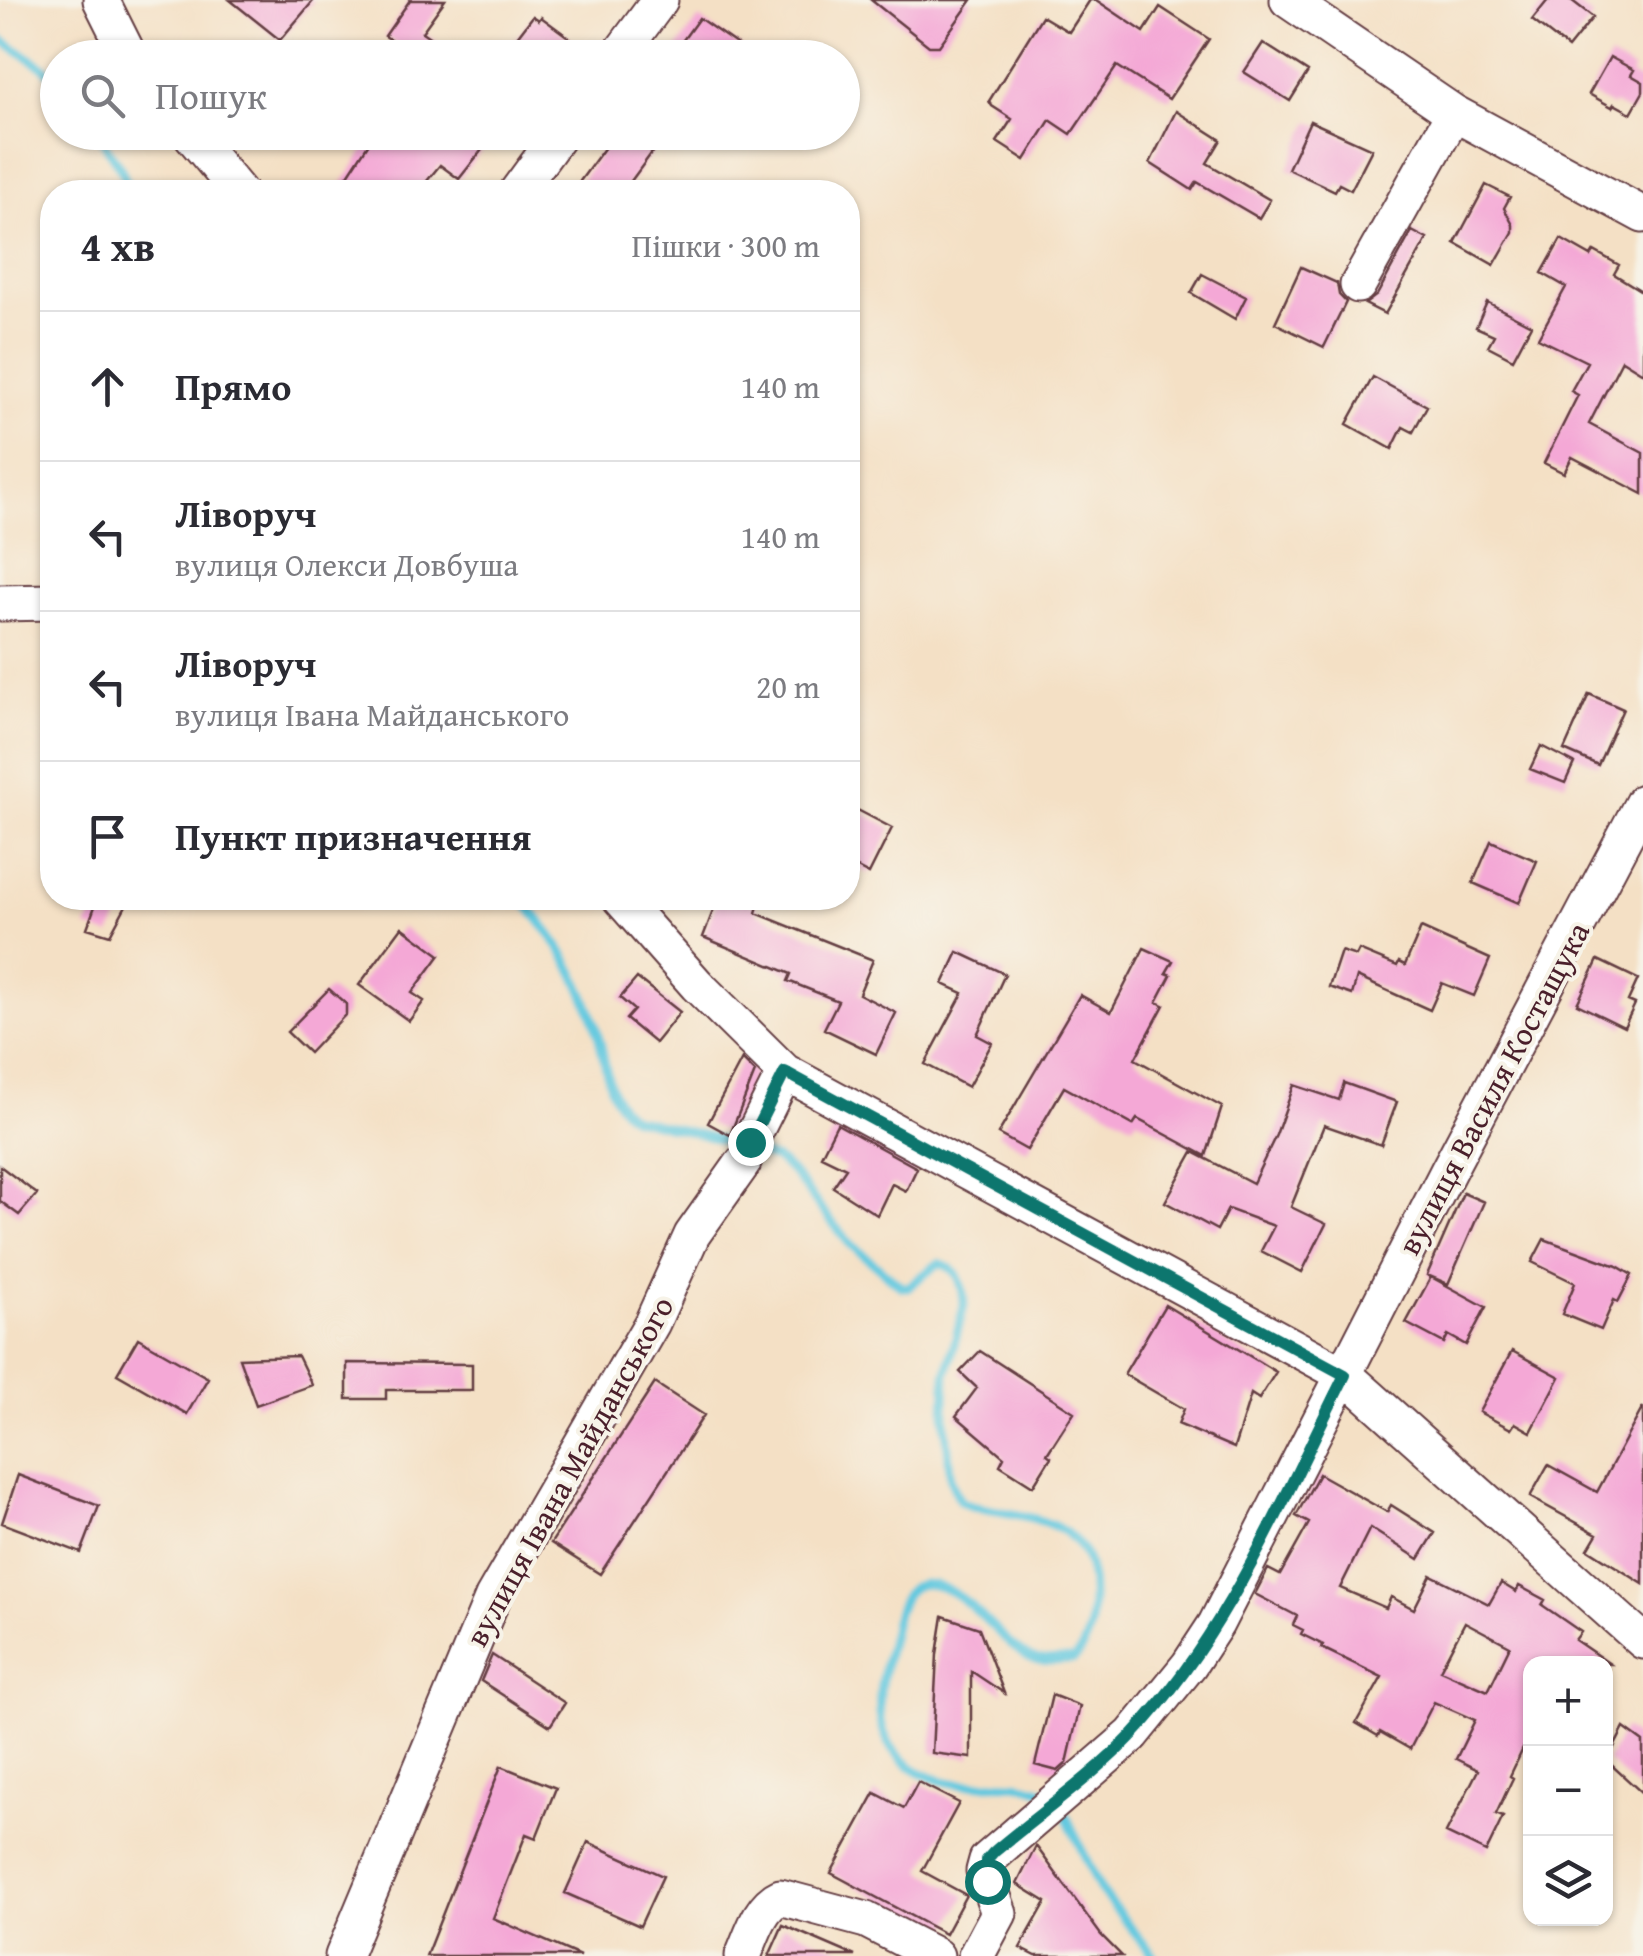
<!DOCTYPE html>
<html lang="uk">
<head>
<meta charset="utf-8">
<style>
	body { margin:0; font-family:"Gentium Book Plus",serif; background:#f2f2f3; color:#2b2b33 }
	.controls { position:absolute; right:30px; bottom:30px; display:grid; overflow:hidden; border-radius:20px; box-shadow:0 2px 8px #0004 }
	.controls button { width:90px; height:90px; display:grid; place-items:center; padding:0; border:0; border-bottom:2px solid #e1e1e2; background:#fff; color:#2b2b33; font:50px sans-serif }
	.stop { position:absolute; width:30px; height:30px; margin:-22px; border:8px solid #0f766e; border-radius:50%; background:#fff }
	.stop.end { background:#0f766e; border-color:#fff; box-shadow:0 2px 10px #0008 }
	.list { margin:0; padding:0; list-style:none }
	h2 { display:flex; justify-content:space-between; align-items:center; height:130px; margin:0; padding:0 40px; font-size:42px }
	h2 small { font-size:32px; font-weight:400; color:#7c7c81 }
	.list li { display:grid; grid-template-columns:65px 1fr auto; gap:30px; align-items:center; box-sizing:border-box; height:150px; padding:0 40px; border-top:2px solid #e1e1e2 }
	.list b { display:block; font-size:38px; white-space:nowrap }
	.list p { margin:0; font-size:32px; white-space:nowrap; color:#7c7c81 }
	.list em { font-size:32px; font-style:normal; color:#7c7c81 }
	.icon { flex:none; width:55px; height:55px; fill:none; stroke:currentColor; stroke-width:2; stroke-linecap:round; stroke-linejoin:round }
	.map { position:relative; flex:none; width:1643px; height:1956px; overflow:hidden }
	.search { position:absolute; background:#fff; box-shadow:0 2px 8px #0004; left:40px; top:40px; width:820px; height:110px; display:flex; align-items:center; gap:25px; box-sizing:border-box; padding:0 35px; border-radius:55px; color:#7c7c81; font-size:38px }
	.panel { position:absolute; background:#fff; box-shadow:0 2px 8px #0004; left:40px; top:180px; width:820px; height:730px; border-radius:40px }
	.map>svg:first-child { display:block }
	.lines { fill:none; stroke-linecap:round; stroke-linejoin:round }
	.stream { stroke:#61c8df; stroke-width:9 }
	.building { fill:#f4a8d6; fill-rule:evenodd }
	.minor-casing { stroke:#643c42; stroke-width:39 }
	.minor { stroke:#fff; stroke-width:35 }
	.route { stroke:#0f766e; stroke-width:12 }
	.labels { text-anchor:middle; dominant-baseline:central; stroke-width:8; stroke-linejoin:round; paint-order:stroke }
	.street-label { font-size:32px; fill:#4a1f2b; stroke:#f7f3e8 }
</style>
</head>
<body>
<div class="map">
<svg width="1643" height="1956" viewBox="0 0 1643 1956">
	<rect width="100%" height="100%" fill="#f7f3e8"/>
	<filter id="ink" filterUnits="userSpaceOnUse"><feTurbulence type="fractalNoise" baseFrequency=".01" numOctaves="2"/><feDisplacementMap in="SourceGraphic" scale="20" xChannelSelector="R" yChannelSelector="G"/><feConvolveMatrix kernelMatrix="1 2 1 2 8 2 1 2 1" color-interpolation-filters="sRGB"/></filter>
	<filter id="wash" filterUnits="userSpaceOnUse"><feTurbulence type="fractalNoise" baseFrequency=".0048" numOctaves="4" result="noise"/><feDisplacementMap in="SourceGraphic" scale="40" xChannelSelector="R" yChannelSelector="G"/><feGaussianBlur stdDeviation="2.25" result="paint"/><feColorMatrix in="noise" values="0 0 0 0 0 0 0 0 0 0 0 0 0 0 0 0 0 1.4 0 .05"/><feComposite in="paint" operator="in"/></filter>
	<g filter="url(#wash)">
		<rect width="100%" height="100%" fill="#f4e0c5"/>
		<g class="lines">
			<path class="stream" d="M0 39 42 66 58 83
				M97 132 122 171 130 192
				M521 898C541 921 562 947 575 975 585 996 595 1019 600 1042 607 1069 608 1103 634 1118L714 1138 776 1159 791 1171 848 1242 902 1287H908L939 1263C959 1268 964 1287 964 1306L946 1375 945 1417 951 1481 960 1501 971 1506C1032 1519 1096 1517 1092 1600 1091 1622 1090 1643 1074 1659 1062 1660 1040 1663 1029 1657 996 1640 967 1585 925 1584 903 1584 896 1613 893 1630 883 1673 865 1724 901 1758 917 1774 941 1783 963 1784 996 1785 1022 1779 1052 1795
				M1062 1807 1101 1891 1154 1956"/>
		</g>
		<g id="blocks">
			<path class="building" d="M230 0H314L280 40Z
				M410 0H445L422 32 460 58H418L385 36Z
				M871 0H972L939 46H929Z
				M1090 0H1096L1144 32 1160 7 1209 39 1169 99 1117 66 1071 134 1050 120 1025 160 997 142 1012 119 992 106 989 101 1042 16 1069 32Z
				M1548 0H1571L1593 17 1568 48 1532 20Z
				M533 16 539 20 541 17 575 42 563 58H501Z
				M699 18 756 58H670Z
				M1263 43 1308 72 1290 101 1244 72Z
				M1610 57 1634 70 1631 75 1643 82V92L1631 113 1614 104 1612 107 1589 94Z
				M1176 111 1221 140 1207 163 1270 200 1259 218 1197 182 1192 190 1150 163Z
				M1310 121 1372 149 1351 190 1339 184 1335 191 1288 169Z
				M376 132H399L420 147 431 132H496L459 179 440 165 418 192H337Z
				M616 132H667L623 192H572Z
				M1486 185 1510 197 1504 208 1513 225V232L1494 265 1455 243Z
				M1412 231 1427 239 1385 314 1365 304 1377 295Z
				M1561 239 1591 256 1594 251 1619 265 1614 274 1643 292V373L1622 360 1589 424 1643 453V494L1572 457 1564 473 1544 463 1578 395 1571 391 1587 362 1538 338 1566 287 1542 273Z
				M1301 267 1337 283 1339 295 1346 302 1324 347 1275 323Z
				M1202 274 1246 297 1235 319 1191 293Z
				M1487 302 1531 325 1513 359 1488 346 1494 335 1476 327Z
				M1373 377 1427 406 1413 432 1403 427 1392 449 1347 424Z
				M1589 694 1623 709 1598 765 1564 750Z
				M1541 746 1574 763 1565 783 1530 769Z
				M848 805 892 828 869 874 848 863Z
				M1491 841 1537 861 1519 903 1473 883Z
				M98 898H130L110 935 87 928Z
				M718 898H737L758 906 756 913 873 960 859 994 896 1013 876 1054 824 1029 838 1001 788 981 791 974 703 937Z
				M402 927 440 955 412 993 424 1001 409 1021 359 985Z
				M1421 928 1490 959 1474 996 1442 983 1430 1010 1357 977 1352 995 1329 987 1341 951 1356 956 1359 950 1397 966 1399 962 1405 965Z
				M1144 948 1173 961 1166 973 1171 975 1157 1002 1164 1005 1135 1059 1222 1107 1206 1156 1137 1119 1133 1125 1064 1087 1027 1150 998 1134 1080 995 1111 1012Z
				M958 952 1005 974 977 1035 992 1043 968 1087 925 1064 963 993 943 984Z
				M1598 960 1638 979 1628 1001 1635 1004 1624 1027 1577 1004Z
				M637 978 680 1012 655 1043 626 1019 634 1010 620 998Z
				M329 989 346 1004V1014L309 1053 287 1032Z
				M742 1059 755 1072 730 1135 708 1123Z
				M1344 1083 1397 1102 1381 1145 1324 1125 1291 1207 1326 1224 1302 1272 1261 1251 1274 1226 1228 1209 1217 1230 1165 1202 1193 1152 1253 1183 1276 1135 1294 1085 1339 1100Z
				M837 1124 917 1168 906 1191 892 1184 877 1215 833 1187 846 1168 821 1156Z
				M0 1166 37 1194 19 1215 0 1201Z
				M1463 1193 1484 1202 1448 1284 1427 1275Z
				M1544 1239 1617 1266 1632 1275 1618 1302 1614 1300 1601 1330 1562 1314 1575 1283 1532 1262Z
				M1431 1277 1486 1307 1466 1345 1448 1335 1444 1343 1406 1323Z
				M1165 1305 1276 1372 1259 1399 1251 1394 1234 1448 1178 1424 1184 1409 1124 1374Z
				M138 1338 208 1378 187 1414 117 1374Z
				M980 1351 1074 1412 1047 1454 1051 1457 1033 1486 1000 1465 1004 1457 956 1416 977 1388 960 1372Z
				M1512 1351 1560 1377 1531 1432 1515 1423 1511 1429 1479 1412Z
				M298 1356 312 1385 256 1405 239 1358Z
				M347 1363 472 1364V1390H386V1399H347Z
				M655 1383 704 1415 600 1574 551 1543Z
				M1643 1407V1584L1588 1549 1597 1534 1530 1497 1548 1465 1597 1492Z
				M1319 1474 1387 1512 1391 1505 1435 1533 1419 1559 1370 1528 1340 1588 1386 1608 1391 1597 1414 1609 1431 1575 1489 1604 1501 1583 1516 1592 1519 1586 1545 1600 1542 1605 1581 1632 1575 1640 1610 1664H1530V1734L1510 1776 1513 1778 1496 1814 1503 1817 1486 1852 1446 1833 1478 1770 1456 1759 1475 1720 1434 1702 1410 1749 1380 1732 1378 1736 1356 1723 1382 1677 1322 1648 1323 1645 1301 1634 1303 1630 1293 1625 1297 1616 1255 1594 1268 1569 1280 1575 1309 1523 1296 1516ZM1465 1622 1510 1646 1488 1691 1440 1670Z
				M18 1475 99 1506 81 1553 2 1523Z
				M943 1616 979 1628 1004 1693 971 1671V1758L932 1753 937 1654Z
				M492 1655 565 1703 550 1726 481 1681Z
				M1052 1695 1080 1706 1067 1763 1058 1771 1035 1765Z
				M1624 1728 1643 1742V1794L1607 1761Z
				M501 1766 556 1788 536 1838 526 1834 493 1918 580 1956H426Z
				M918 1782 959 1803 922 1871 966 1895 945 1934 831 1873 875 1793 904 1808Z
				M588 1842 663 1876 640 1926 565 1893Z
				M1036 1846 1101 1935 1122 1956H1036L1020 1948 1046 1902 1017 1884Z
				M783 1925 855 1956H769Z"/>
		</g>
	</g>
	<g filter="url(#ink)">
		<use href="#blocks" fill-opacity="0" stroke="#643c42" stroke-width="2.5"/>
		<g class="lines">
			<g class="minor-casing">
				<path id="minor" d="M101 0 130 58
					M1288 0 1454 113 1643 215
					M617 58 660 0
					M189 132 239 192
					M517 192 561 132
					M1358 285 1454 113
					M0 603 52 602
					M620 898 697 985 785 1072 1345 1375 1643 1641
					M750 1142 785 1072
					M343 1956 493 1597 652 1323 692 1235 743 1163
					M743 1956C752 1936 759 1907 780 1897L866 1920 936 1956
					M976 1956 999 1913 984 1871 987 1860 1132 1735 1189 1665 1216 1624 1448 1171 1643 802"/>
			</g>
			<use href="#minor" class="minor"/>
		</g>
	</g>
	<g class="lines" filter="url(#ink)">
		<path class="route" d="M750 1142 785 1072 1345 1375C1283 1498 1229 1632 1133 1734 1091 1778 1040 1813 994 1852L987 1860V1881"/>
	</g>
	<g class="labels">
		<g class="street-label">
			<text transform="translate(1493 1088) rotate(-62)">вулиця Василя Костащука</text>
			<text transform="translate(569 1471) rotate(-61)">вулиця Івана Майданського</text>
		</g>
	</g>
</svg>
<div class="controls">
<button>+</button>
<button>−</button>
<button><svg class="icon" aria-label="layers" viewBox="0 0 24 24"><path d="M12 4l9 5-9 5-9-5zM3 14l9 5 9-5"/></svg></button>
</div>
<div class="stop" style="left:987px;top:1881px"></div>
<div class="stop end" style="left:750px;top:1142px"></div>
<div class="search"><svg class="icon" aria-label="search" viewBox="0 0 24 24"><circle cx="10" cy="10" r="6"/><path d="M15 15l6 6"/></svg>Пошук</div>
<section class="panel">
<h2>4 хв<small>Пішки · 300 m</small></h2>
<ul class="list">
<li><svg class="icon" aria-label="ahead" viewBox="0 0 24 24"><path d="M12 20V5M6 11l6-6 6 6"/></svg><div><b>Прямо</b></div><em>140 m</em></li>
<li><svg class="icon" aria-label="left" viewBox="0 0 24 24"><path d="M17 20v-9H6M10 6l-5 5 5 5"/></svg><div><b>Ліворуч</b><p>вулиця Олекси Довбуша</p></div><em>140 m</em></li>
<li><svg class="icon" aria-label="left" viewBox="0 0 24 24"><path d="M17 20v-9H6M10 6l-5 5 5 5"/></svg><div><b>Ліворуч</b><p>вулиця Івана Майданського</p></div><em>20 m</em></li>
<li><svg class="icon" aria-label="arrive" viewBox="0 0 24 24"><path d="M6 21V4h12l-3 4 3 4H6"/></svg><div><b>Пункт призначення</b></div></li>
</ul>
</section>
</div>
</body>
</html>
